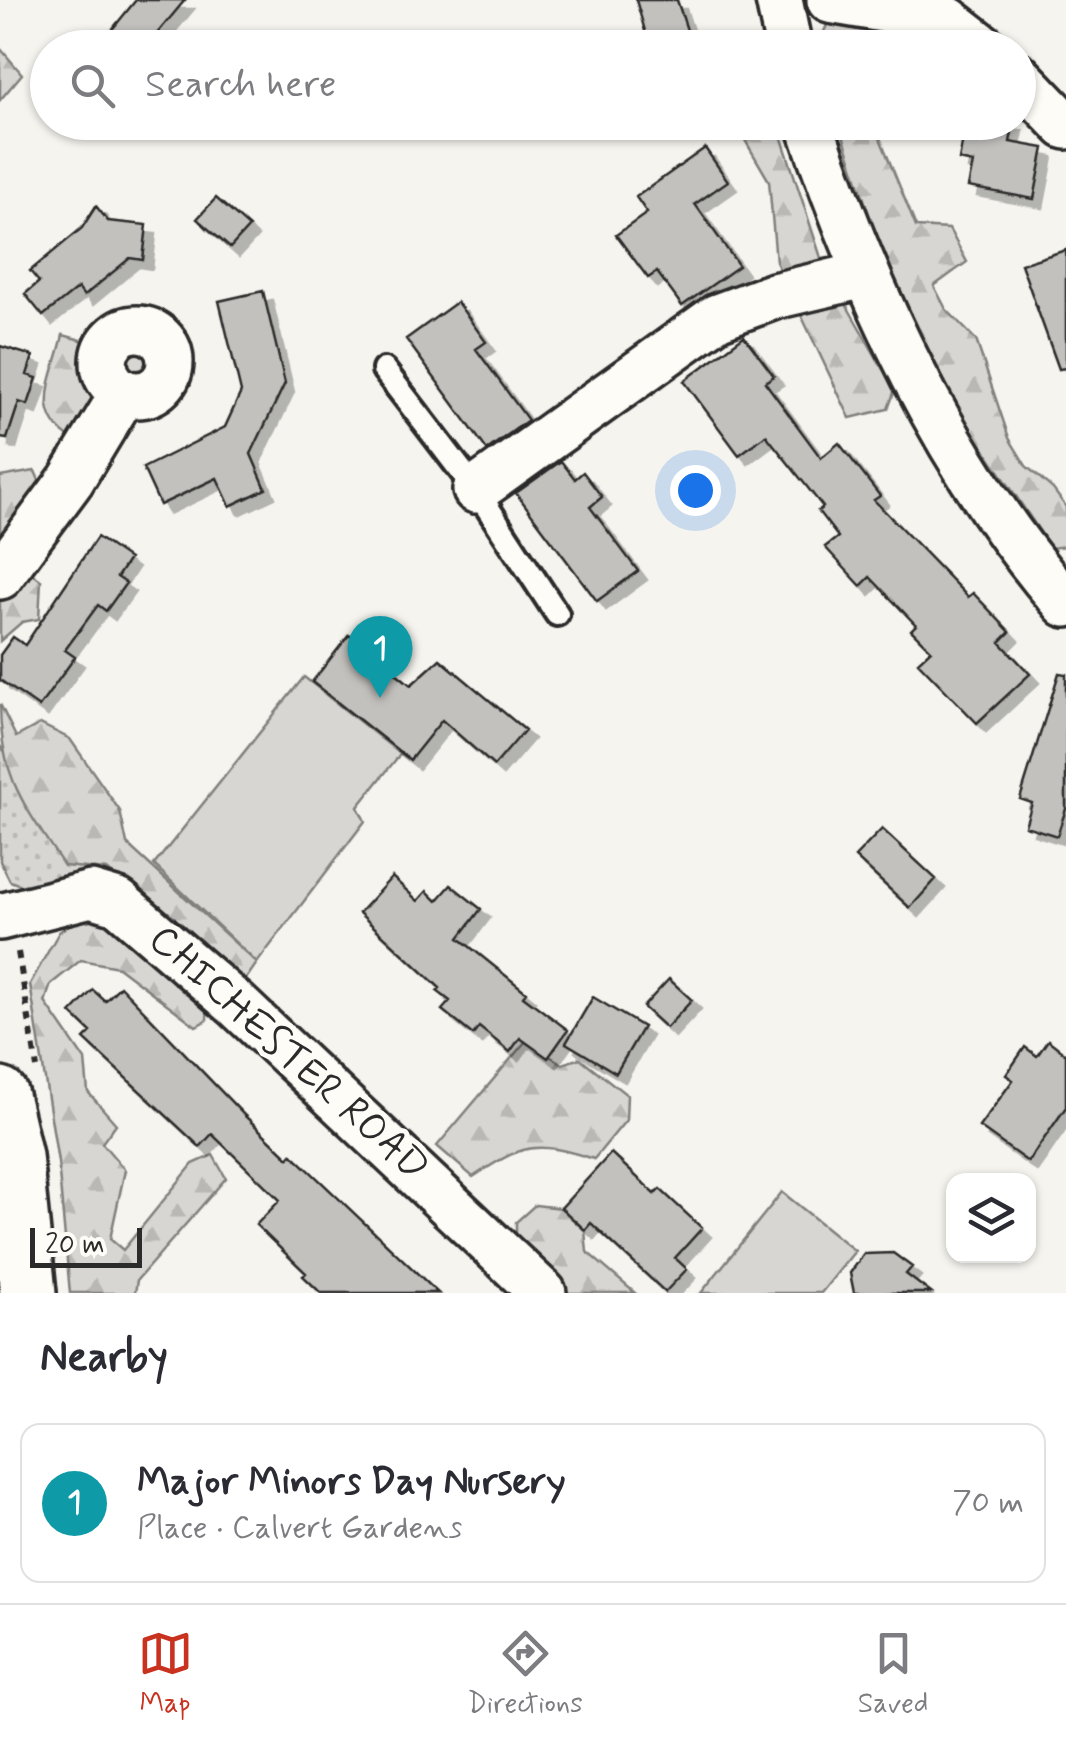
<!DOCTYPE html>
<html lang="en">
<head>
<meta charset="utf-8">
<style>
	body { margin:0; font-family:Mynerve,sans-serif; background:#f2f2f3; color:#2b2b33 }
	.controls { position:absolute; right:30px; bottom:30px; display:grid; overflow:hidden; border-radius:20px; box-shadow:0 2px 8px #0004 }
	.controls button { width:90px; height:90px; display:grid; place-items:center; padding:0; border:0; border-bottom:2px solid #e1e1e2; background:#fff; color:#2b2b33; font:50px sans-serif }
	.scale { position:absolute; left:30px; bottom:25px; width:112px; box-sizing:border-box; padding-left:10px; border:5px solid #2b2b2b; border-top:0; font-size:28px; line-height:35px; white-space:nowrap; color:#2b2b2b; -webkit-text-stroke:8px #fdfcf7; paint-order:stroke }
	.you { position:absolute; left:695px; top:490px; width:35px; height:35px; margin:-25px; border:8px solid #fff; border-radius:50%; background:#1a73e8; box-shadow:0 0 0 15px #1a73e833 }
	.badge { display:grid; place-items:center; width:65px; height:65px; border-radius:50%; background:#c8321e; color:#fff; font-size:32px; font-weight:700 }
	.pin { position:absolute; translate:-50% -82px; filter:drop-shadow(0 2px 5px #0008) }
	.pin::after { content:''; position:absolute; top:52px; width:35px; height:30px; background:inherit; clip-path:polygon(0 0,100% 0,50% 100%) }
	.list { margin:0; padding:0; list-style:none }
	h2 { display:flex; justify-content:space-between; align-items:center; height:130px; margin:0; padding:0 40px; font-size:42px }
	h2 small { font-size:32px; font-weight:400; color:#7c7c81 }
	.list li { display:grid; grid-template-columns:65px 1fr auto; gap:30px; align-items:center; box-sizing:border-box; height:160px; margin:0 20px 20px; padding:0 20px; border:2px solid #e1e1e2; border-radius:20px }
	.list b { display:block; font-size:38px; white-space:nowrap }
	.list p { margin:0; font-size:32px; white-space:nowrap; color:#7c7c81 }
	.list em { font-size:32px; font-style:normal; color:#7c7c81 }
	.icon { flex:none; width:55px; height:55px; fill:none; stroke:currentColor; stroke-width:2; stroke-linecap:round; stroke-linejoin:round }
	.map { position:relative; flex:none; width:1066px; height:1293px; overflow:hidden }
	.search { position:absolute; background:#fff; box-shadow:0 2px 8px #0004; left:30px; right:30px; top:30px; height:110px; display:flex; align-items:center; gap:25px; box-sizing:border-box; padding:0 35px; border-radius:55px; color:#7c7c81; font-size:38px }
	.sheet { height:310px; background:#fff }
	nav { display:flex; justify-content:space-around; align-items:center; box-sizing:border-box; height:140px; border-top:2px solid #e1e1e2; background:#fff; font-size:28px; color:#7c7c81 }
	nav a { display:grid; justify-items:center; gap:5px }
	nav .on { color:#c8321e }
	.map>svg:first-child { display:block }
	.grass { fill:url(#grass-dots); stroke:#81807e; stroke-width:2.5 }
	.forest { fill:url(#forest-firs); stroke:#81807e; stroke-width:2.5 }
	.garden { fill:#d7d6d2; stroke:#81807e; stroke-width:2.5 }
	.building { fill:#c2c1be; stroke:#2b2b2b; stroke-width:2.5; filter:url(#shadow) }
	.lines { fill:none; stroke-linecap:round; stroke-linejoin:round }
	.service-casing { stroke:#2b2b2b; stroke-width:30 }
	.minor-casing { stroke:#2b2b2b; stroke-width:52 }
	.trunk-casing { stroke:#2b2b2b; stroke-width:62 }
	.path { stroke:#2b2b2b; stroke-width:6; stroke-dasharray:8 8; stroke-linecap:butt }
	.service { stroke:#fdfcf7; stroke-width:22 }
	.minor { stroke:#fdfcf7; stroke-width:45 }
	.trunk { stroke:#fdfcf7; stroke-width:55 }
	.labels { text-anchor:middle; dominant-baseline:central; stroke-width:10; stroke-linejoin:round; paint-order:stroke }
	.street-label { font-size:40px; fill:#2b2b2b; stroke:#fdfcf7 }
</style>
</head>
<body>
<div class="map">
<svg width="1066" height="1293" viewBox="0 0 1066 1293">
	<defs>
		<pattern id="grass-dots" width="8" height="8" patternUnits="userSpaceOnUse" patternTransform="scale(2.5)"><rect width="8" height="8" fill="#d7d6d2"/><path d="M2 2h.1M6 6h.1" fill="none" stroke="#b9b8b4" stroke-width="1.8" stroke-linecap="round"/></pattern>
		<pattern id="forest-firs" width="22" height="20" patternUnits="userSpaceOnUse" patternTransform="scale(2.5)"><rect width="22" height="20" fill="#d7d6d2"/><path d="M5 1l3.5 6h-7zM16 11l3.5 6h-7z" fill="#b9b8b4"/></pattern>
		<filter id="shadow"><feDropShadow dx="9" dy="9" stdDeviation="0" flood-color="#0004"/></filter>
	</defs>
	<rect width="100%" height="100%" fill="#f5f4ef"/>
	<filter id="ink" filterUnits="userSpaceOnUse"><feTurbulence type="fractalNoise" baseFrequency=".01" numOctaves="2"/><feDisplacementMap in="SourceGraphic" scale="20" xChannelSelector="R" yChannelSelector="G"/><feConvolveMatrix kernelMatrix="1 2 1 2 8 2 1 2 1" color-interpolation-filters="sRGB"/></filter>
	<g filter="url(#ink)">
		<path class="grass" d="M0 746 106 870 120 880 30 889 10 881 0 861Z"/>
		<path class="forest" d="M853 18 947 36 932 48 823 47 821 38 828 23Z
			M0 48 22 74 0 100Z
			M735 123H777L823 264 895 390 888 409 850 418 776 262 769 181Z
			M839 123H874L916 227 949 229 967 262 934 286 946 309 976 340 1009 438 1026 466 1053 489 1066 507V546L1051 548 956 407 920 338 886 266Z
			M63 335 92 343 88 364 108 397 80 444C27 417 53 380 63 335Z
			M139 339 155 344 163 359 159 374 139 385 119 373 113 359 125 345Z
			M35 471 45 494 0 535V477Z
			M27 570 41 580 39 619 22 622 0 641V598Z
			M0 704 16 737 40 724 70 739 120 811 127 844 257 963 244 982 107 870 64 866C25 806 0 778 0 704Z
			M85 913 125 920 208 997 207 1020 196 1026 118 967 81 960 51 984 45 1002 85 1060 88 1092 116 1124 102 1143 125 1170 110 1239 123 1250 193 1164 213 1155 226 1178 137 1280 135 1293H70L58 1162 30 984 59 932Z
			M525 1042 563 1064 580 1058 627 1095 626 1120 594 1159C535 1140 523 1144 473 1177L437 1146Z
			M535 1205 561 1208 585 1230 587 1252 635 1293H568L516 1241V1222Z"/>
		<path class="garden" d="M304 677 401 753 358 807 365 821 257 963 154 865Z
			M782 1192 855 1251 821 1293H701Z"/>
		<path class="building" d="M136 0H185L145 48H97Z
			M636 0H677L693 48H650Z
			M966 122H1014L1010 142 1044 148 1034 199 968 187 973 163 959 160Z
			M705 148 728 181 695 204 739 266 682 306 657 272 648 278 616 235 647 213 636 197Z
			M216 198 249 227 230 248 197 219Z
			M96 206 108 221 147 225 143 260 130 258 84 296 78 288 43 316 25 294 39 282 30 271 82 228Z
			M1066 250V368L1059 369 1021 264Z
			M263 291 285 383 251 454 266 489 230 506 217 478 160 505 143 468 225 427 241 392 219 301Z
			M457 302 486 342 476 349 528 420 487 450 406 339Z
			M744 336 774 376 765 382 821 458 839 443 880 496 874 500 968 597 973 593 1010 632 1000 642 1030 674 977 723 918 662 931 650 911 630 916 625 870 577 861 586 825 547 838 537 818 511 823 507 766 435 739 455 684 381Z
			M0 346 33 356 27 375 37 378 28 405 19 402 7 439 0 438Z
			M561 461 575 479 583 472 602 497 590 507 638 571 597 601 516 493Z
			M97 537 129 559 117 577 126 583 106 611 98 605 65 650 75 657 39 707 0 680V655L13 637 25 645Z
			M349 635 411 685 440 659 525 730 494 766 442 720 410 760 312 682Z
			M1059 673 1066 674V809L1057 836 1025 826 1032 803 1020 799Z
			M882 829 936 879 910 908 855 857Z
			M392 877 418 901 427 891 437 901 451 885 481 909 459 938 526 992 523 996 568 1030 548 1058 520 1038 510 1052 479 1027 473 1035 442 1010 450 1001 437 991 440 988 359 913Z
			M669 979 692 1000 666 1028 643 1007Z
			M120 986 245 1116 289 1158 292 1154 438 1293H321L303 1276 306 1273 256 1225 280 1200 212 1134 200 1147 84 1039 91 1032 71 1013 93 990 105 1001Z
			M593 997 643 1027 616 1073 566 1043Z
			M1048 1040 1066 1054V1107L1028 1162 979 1127 1013 1080 1006 1075 1025 1047 1037 1056Z
			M611 1153 655 1194 660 1189 702 1228 675 1258 687 1269 665 1292 591 1223 585 1230 561 1208Z
			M893 1253 912 1267 906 1274 931 1293H854L850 1273 864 1254Z"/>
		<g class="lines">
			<g class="service-casing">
				<path id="service" d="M384 370 476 490 557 614"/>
			</g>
			<g class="minor-casing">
				<path id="minor" d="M779 0 789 48
					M830 0 948 20 984 48
					M1018 76 1066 126
					M809 122C868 296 945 465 1066 604
					M104 362a33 33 0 1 1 66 0a33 33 0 1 1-66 0Z
					M476 490 717 317 774 296 864 275
					M0 576 71 480 123 394
					M0 917 91 894 118 902 237 1005 543 1293"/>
			</g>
			<g class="trunk-casing">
				<path id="trunk" d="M0 1096 14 1156 28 1293"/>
			</g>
			<path class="path" d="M18 952 37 1068"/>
			<use href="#service" class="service"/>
			<use href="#minor" class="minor"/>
			<use href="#trunk" class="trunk"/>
		</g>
	</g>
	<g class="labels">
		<g class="street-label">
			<text transform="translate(288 1054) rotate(42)">CHICHESTER ROAD</text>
		</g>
	</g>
</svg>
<div class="controls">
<button><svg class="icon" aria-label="layers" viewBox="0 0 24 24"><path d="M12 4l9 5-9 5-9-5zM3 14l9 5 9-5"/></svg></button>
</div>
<div class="scale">20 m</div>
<div class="you"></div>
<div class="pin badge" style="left:380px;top:698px;background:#0f9aa8">1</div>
<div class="search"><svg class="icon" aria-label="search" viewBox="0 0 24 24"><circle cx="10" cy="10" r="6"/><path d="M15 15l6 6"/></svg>Search here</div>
</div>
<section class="sheet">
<h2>Nearby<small></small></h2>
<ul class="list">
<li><span class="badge" style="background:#0f9aa8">1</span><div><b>Major Minors Day Nursery</b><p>Place · Calvert Gardens</p></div><em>70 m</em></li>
</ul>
</section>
<nav>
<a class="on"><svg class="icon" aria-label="map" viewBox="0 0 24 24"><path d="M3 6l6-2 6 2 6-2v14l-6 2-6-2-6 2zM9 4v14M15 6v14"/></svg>Map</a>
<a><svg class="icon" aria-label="directions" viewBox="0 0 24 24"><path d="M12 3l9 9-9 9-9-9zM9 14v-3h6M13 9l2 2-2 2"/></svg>Directions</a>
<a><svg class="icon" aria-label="saved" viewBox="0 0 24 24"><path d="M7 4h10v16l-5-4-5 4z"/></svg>Saved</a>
</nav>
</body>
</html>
